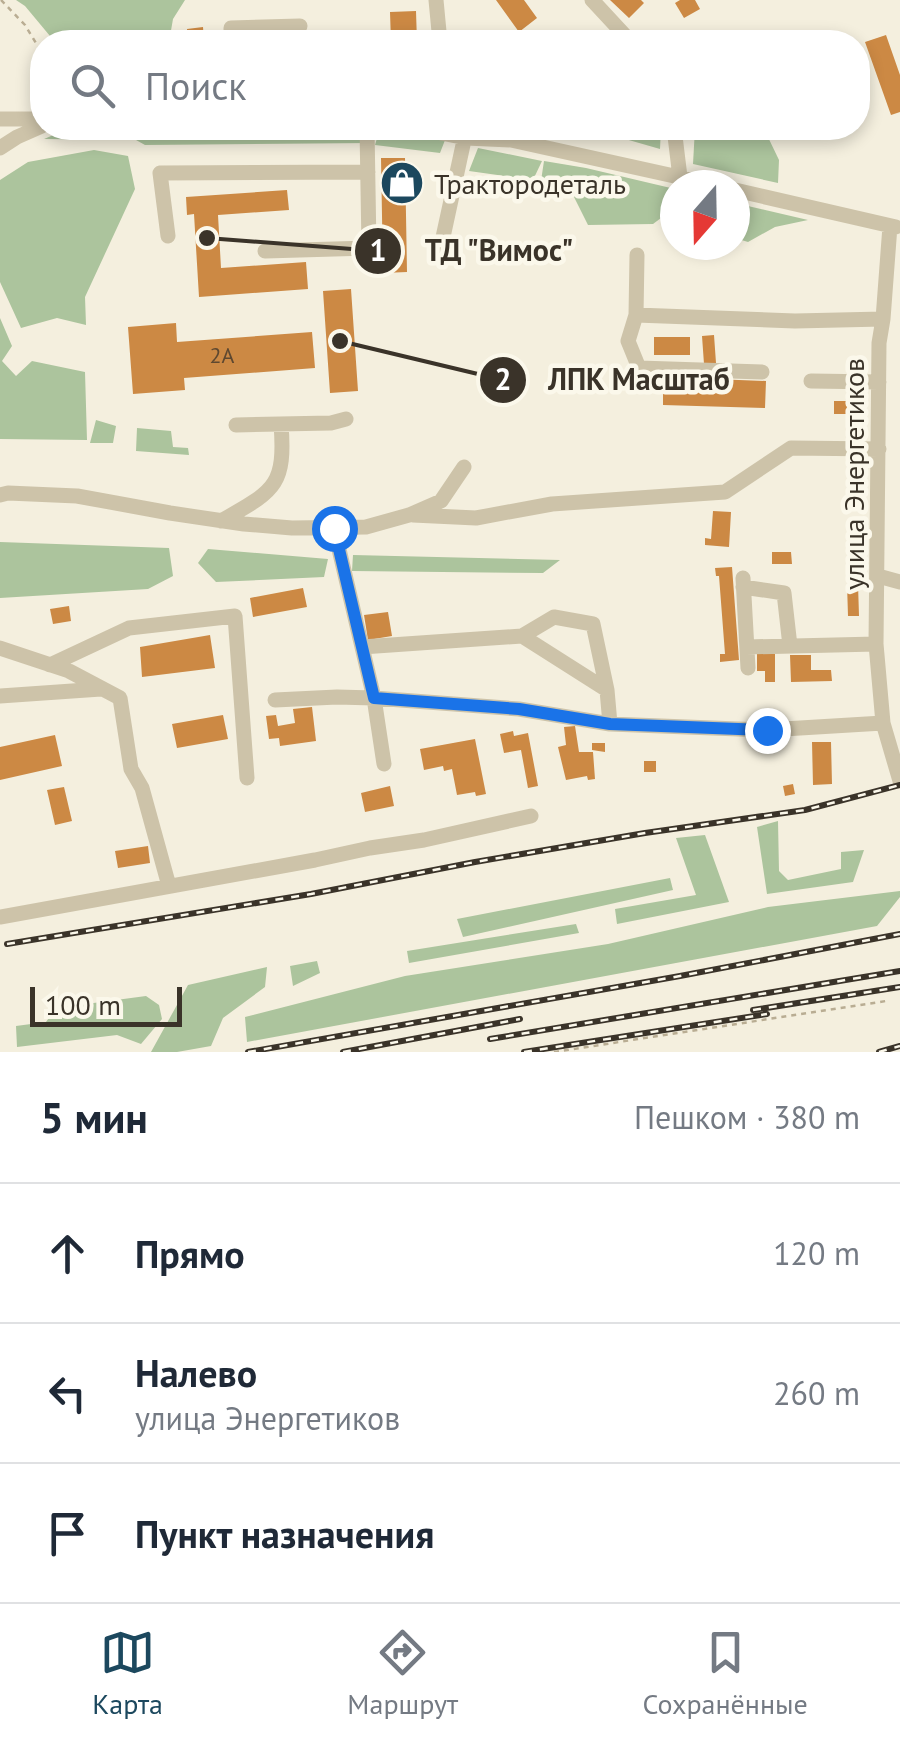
<!DOCTYPE html>
<html lang="ru">
<head>
<meta charset="utf-8">
<style>
	body { margin:0; font-family:"PT Sans",sans-serif; background:#f2f2f3; color:#1f2937 }
	.compass { position:absolute; left:660px; top:170px; width:90px; height:90px; border-radius:50%; background:#fff; box-shadow:0 5px 15px #0003; rotate:200deg }
	.scale { position:absolute; left:30px; bottom:25px; width:152px; box-sizing:border-box; padding-left:10px; border:5px solid #3a3329; border-top:0; font-size:28px; line-height:35px; white-space:nowrap; color:#3a3329; -webkit-text-stroke:8px #fbf8eb; paint-order:stroke }
	.stop { position:absolute; width:30px; height:30px; margin:-22px; border:8px solid #1a73e8; border-radius:50%; background:#fff }
	.stop.end { background:#1a73e8; border-color:#fff; box-shadow:0 2px 10px #0008 }
	.list { margin:0; padding:0; list-style:none }
	h2 { display:flex; justify-content:space-between; align-items:center; height:130px; margin:0; padding:0 40px; font-size:42px }
	h2 small { font-size:32px; font-weight:400; color:#747a83 }
	.list li { display:grid; grid-template-columns:65px 1fr auto; gap:30px; align-items:center; box-sizing:border-box; height:140px; padding:0 40px; border-top:2px solid #e0e1e3 }
	.list b { display:block; font-size:38px; white-space:nowrap }
	.list p { margin:0; font-size:32px; white-space:nowrap; color:#747a83 }
	.list em { font-size:32px; font-style:normal; color:#747a83 }
	.icon { flex:none; width:55px; height:55px; fill:none; stroke:currentColor; stroke-width:2; stroke-linecap:round; stroke-linejoin:round }
	.map { position:relative; flex:none; width:900px; height:1052px; overflow:hidden }
	.search { position:absolute; background:#fff; box-shadow:0 5px 15px #0003; left:30px; right:30px; top:30px; height:110px; display:flex; align-items:center; gap:25px; box-sizing:border-box; padding:0 35px; border-radius:40px; color:#747a83; font-size:38px }
	.sheet { height:550px; background:#fff }
	nav { display:flex; justify-content:space-around; align-items:center; box-sizing:border-box; height:140px; border-top:2px solid #e0e1e3; background:#fff; font-size:28px; color:#747a83 }
	nav a { display:grid; justify-items:center; gap:5px }
	nav .on { color:#1c485e }
	.map>svg:first-child { display:block }
	.green { fill:#acc49d }
	.building { fill:#cc8944 }
	.lines { fill:none; stroke-linecap:round; stroke-linejoin:round }
	.path { stroke:#b9ad93; stroke-width:2.5; stroke-dasharray:5 5; stroke-linecap:butt }
	.minor { stroke:#cdc3a9; stroke-width:15 }
	.rail-casing { stroke:#3a3329; stroke-width:6 }
	.rail { stroke:#fbf8eb; stroke-width:2.5; stroke-dasharray:8; stroke-linecap:butt }
	.route { stroke:#1a73e8; stroke-width:12 }
	.labels { text-anchor:middle; dominant-baseline:central; stroke-width:9; stroke-linejoin:round; paint-order:stroke }
	.number-label { font-size:22px; fill:#5e4830 }
	.poi-label { font-size:28px; fill:#3a3329; stroke:#fbf8eb; text-anchor:start }
	.street-label { font-size:28px; fill:#3a3329; stroke:#fbf8eb }
	.leader { fill:none; stroke:#3a3329; stroke-width:4 }
	.callout-dot { fill:#3a3329; stroke:#fbf8eb; stroke-width:4 }
	.mark-label { font-size:30px; text-anchor:middle; font-weight:bold; fill:#fff }
	.callout-label { font-size:30px; text-anchor:middle; font-weight:bold; fill:#3a3329; stroke:#fbf8eb; stroke-width:9; stroke-linejoin:round; paint-order:stroke }
</style>
</head>
<body>
<div class="map">
<svg width="900" height="1052" viewBox="0 0 900 1052">
	<rect width="100%" height="100%" fill="#f4efde"/>
	<path class="green" d="M16 0H185L173 19 169 42H55L25 6Z
		M70 128H365L370 143 145 145 136 140 44 139Z
		M380 128H389L447 135 440 153 375 145Z
		M587 128H661L660 149Z
		M695 128H752L766 133 779 160 778 183 693 164Z
		M478 148 542 161 533 180 469 171Z
		M94 150 128 156 135 189 85 297 86 325 57 318 21 328 0 282V180L28 162Z
		M544 161 586 168 675 189V222L661 218 653 224 588 225 574 197 539 194Z
		M735 203 808 220 775 227 748 242 735 238Z
		M0 318 12 346 2 361 16 376 32 361 85 372 87 440 0 439Z
		M96 420 116 426 113 443H90Z
		M137 428 171 431 173 447 188 448 189 455 136 451Z
		M0 542 169 548 173 576 148 589 0 598Z
		M208 549 328 559 324 577 216 582 198 563Z
		M353 555 560 560 543 573 352 571Z
		M778 821 779 871 788 880 841 869V852L864 850 853 882 767 894 757 827Z
		M705 835 729 902 617 924 615 909 696 895 676 838Z
		M670 878 673 890 463 937 457 919Z
		M900 891V897L877 926 247 1042 245 1017 405 976 608 944 768 907Z
		M576 924 579 933 409 963 407 951Z
		M317 961 320 973 293 986 290 966Z
		M267 967 265 987 223 1018 211 1046 177 1052H151L188 985Z
		M146 996 159 1005 162 1019 141 1044 117 1035 17 1047 16 1026 46 1022 56 1008Z"/>
	<path class="building" d="M496 0H524L537 18 519 32Z
		M610 0H641L644 3 629 18Z
		M680 0H695L700 9 684 18 675 3Z
		M416 11 417 42H391L390 12Z
		M203 27 204 42H188L187 29Z
		M481 35 482 42H449V37Z
		M886 35 900 75V112L891 115 865 42Z
		M381 158H405L407 272 383 273Z
		M287 190 289 210 218 215 221 268 306 262 308 289 199 297 194 214 187 215 186 197Z
		M351 289 358 391 330 393 323 291Z
		M176 323 177 342 312 332 315 368 184 378 185 390 133 394 128 327Z
		M714 335 716 363 704 364 702 336Z
		M654 337H690V355H654Z
		M663 377 766 381 765 408 663 405Z
		M834 401H847V414H834Z
		M713 511 731 512 729 547 705 545V538L711 539Z
		M849 530H860L859 553 848 552Z
		M772 552H791L792 564H772Z
		M732 567 739 660 720 662V654H725L719 576H716L715 568Z
		M847 584H858L859 616H848Z
		M303 588 307 607 253 617 250 598Z
		M69 606 71 621 53 624 50 609Z
		M388 612 392 636 368 640 364 615Z
		M210 635 215 668 142 677 140 647Z
		M757 654H775V682H765V671H757Z
		M790 655H811V670H831L832 681 791 682Z
		M312 707 316 741 280 746 279 738 269 739 266 716 276 715 278 726 295 723 293 709Z
		M223 715 228 739 177 748 172 724Z
		M575 726 579 752H593L595 779 588 780 587 776 566 780 558 747 566 745 564 727Z
		M513 731 514 736 528 733 538 786 528 788 521 750 504 753 500 734Z
		M55 735 62 766 0 780V747Z
		M475 739 486 794 476 796 475 792 457 795 452 769 444 771 443 766 424 770 420 749Z
		M812 742H831L832 784 813 785Z
		M592 743H605V752L592 750Z
		M644 761H656V772H644Z
		M793 784 795 794 785 796 783 786Z
		M390 786 394 806 365 812 361 793Z
		M64 787 72 821 55 825 47 790Z
		M148 846 150 863 118 868 115 851Z"/>
	<g class="lines">
		<path class="path" d="M1 0 25 25 42 53
			M554 1052 886 1001"/>
		<path class="minor" d="M436 0 440 42
			M592 0 631 42
			M231 42V28L300 26
			M0 119H42
			M416 128 466 138 511 140 715 185
			M674 128 680 177
			M0 148 17 137 42 126
			M735 190 896 227
			M890 226 883 319 879 343 876 644 883 723 900 781
			M168 236 160 173 368 172
			M265 251 369 248 367 128
			M440 251 466 131
			M636 315 637 255
			M762 372 639 368 628 341 636 315 795 321 883 319
			M811 381 879 382
			M236 425 331 423 346 419
			M0 495 8 493 77 496 170 513 244 524 292 528 366 527 409 515 441 501 464 467
			M413 515 476 518 552 504 725 492 791 448 879 449
			M221 521C273 491 286 488 281 424
			M334 528 374 698 384 764
			M878 576 900 582
			M743 578 748 668
			M743 587 784 593 790 646
			M522 636 554 617 593 624 607 690
			M362 647 522 636 607 690 610 724
			M747 647 876 644
			M0 648 69 671 120 698 131 769 142 788 169 886
			M50 665 129 628 235 616 247 778
			M0 696 101 689
			M275 700 337 697 374 698 519 709 610 724 767 730 883 723
			M0 917 315 860 370 848 424 840 531 816"/>
		<g class="rail-casing">
			<path id="rail" d="M7 944 311 894 475 862 645 833 805 810 900 785
				M753 1010 900 987
				M490 1039 900 971
				M248 1052 680 976 900 934
				M343 1052 520 1019
				M524 1052 767 1014
				M879 1052 900 1046"/>
		</g>
		<use href="#rail" class="rail"/>
	</g>
	<g class="lines">
		<path class="route" d="M334 528 374 698 519 709 610 724 767 730"/>
	</g>
	<defs>
		<g id="shop-disc" transform="scale(2.25)"><circle r="9.5" fill="#1c485e" stroke="#fbf8eb"/><path d="M-5-2.5h2.3a2.7 3.5 0 0 1 5.4 0H5L5.5 6h-11ZM-1.5-2.5h3a1.5 2.3 0 0 0-3 0Z" fill="#fff"/></g>
	</defs>
	<g fill-rule="evenodd">
		<use href="#shop-disc" x="402" y="183"/>
	</g>
	<g class="labels">
		<g class="number-label">
			<text x="222" y="355">2А</text>
		</g>
		<g class="poi-label">
			<text x="434" y="183">Трактородеталь</text>
		</g>
		<g class="street-label">
			<text transform="translate(853 474) rotate(-90)">улица Энергетиков</text>
		</g>
	</g>
	<path class="leader" d="M207 238L378 251M340 341L503 380"/>
	<g class="callout-dot">
		<circle cx="207" cy="238" r="10"/>
		<circle cx="340" cy="341" r="10"/>
		<circle cx="378" cy="251" r="25"/>
		<circle cx="503" cy="380" r="25"/>
	</g>
	<g class="mark-label">
		<text x="378" y="261">1</text>
		<text x="503" y="390">2</text>
	</g>
	<g class="callout-label">
		<text x="499" y="261">ТД "Вимос"</text>
		<text x="639" y="390">ЛПК Масштаб</text>
	</g>
</svg>
<svg class="compass" viewBox="-18 -18 36 36"><path d="M0-13l5 13h-10z" fill="#e53935"/><path d="M0 13l5-13h-10z" fill="#747a83"/></svg>
<div class="scale">100 m</div>
<div class="stop" style="left:334px;top:528px"></div>
<div class="stop end" style="left:767px;top:730px"></div>
<div class="search"><svg class="icon" aria-label="search" viewBox="0 0 24 24"><circle cx="10" cy="10" r="6"/><path d="M15 15l6 6"/></svg>Поиск</div>
</div>
<section class="sheet">
<h2>5 мин<small>Пешком · 380 m</small></h2>
<ul class="list">
<li><svg class="icon" aria-label="ahead" viewBox="0 0 24 24"><path d="M12 20V5M6 11l6-6 6 6"/></svg><div><b>Прямо</b></div><em>120 m</em></li>
<li><svg class="icon" aria-label="left" viewBox="0 0 24 24"><path d="M17 20v-9H6M10 6l-5 5 5 5"/></svg><div><b>Налево</b><p>улица Энергетиков</p></div><em>260 m</em></li>
<li><svg class="icon" aria-label="arrive" viewBox="0 0 24 24"><path d="M6 21V4h12l-3 4 3 4H6"/></svg><div><b>Пункт назначения</b></div></li>
</ul>
</section>
<nav>
<a class="on"><svg class="icon" aria-label="map" viewBox="0 0 24 24"><path d="M3 6l6-2 6 2 6-2v14l-6 2-6-2-6 2zM9 4v14M15 6v14"/></svg>Карта</a>
<a><svg class="icon" aria-label="directions" viewBox="0 0 24 24"><path d="M12 3l9 9-9 9-9-9zM9 14v-3h6M13 9l2 2-2 2"/></svg>Маршрут</a>
<a><svg class="icon" aria-label="saved" viewBox="0 0 24 24"><path d="M7 4h10v16l-5-4-5 4z"/></svg>Сохранённые</a>
</nav>
</body>
</html>
